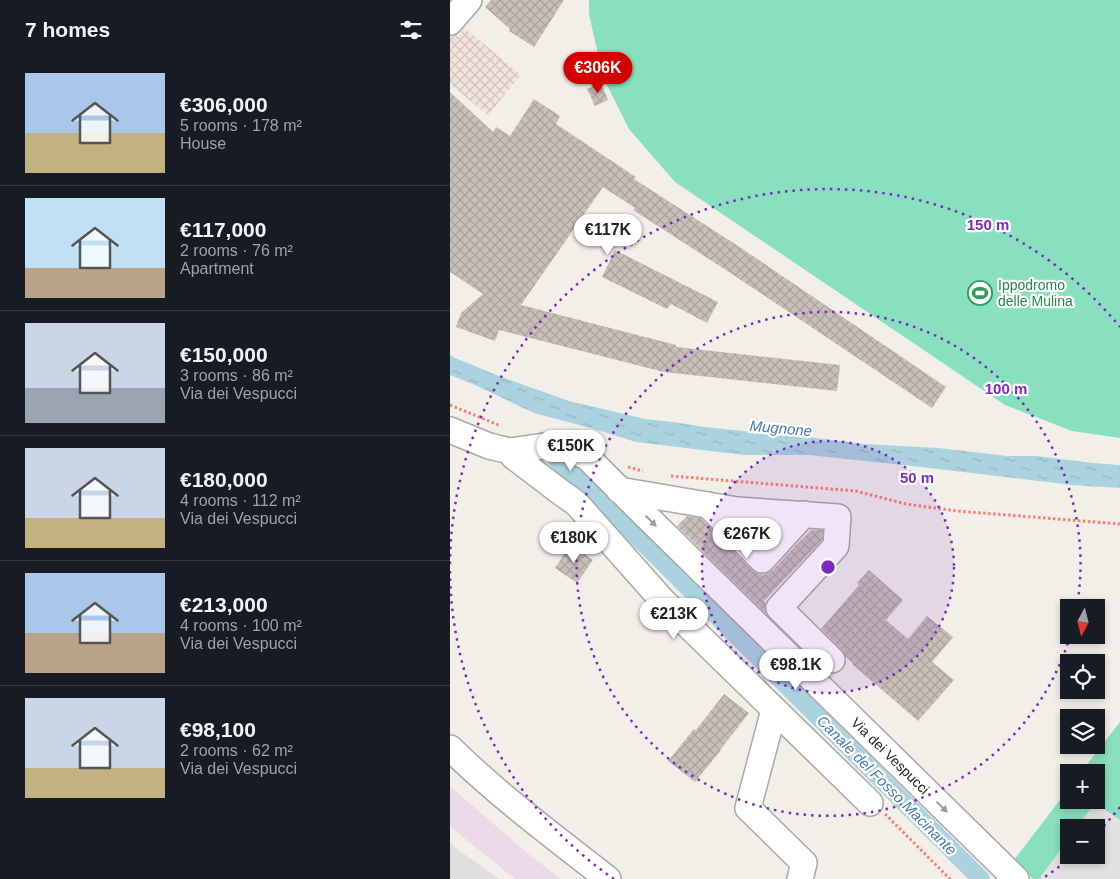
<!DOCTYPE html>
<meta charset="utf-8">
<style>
:root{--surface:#171b24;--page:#242831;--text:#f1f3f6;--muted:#9ea1a6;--line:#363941;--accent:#d40000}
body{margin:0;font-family:Arial,sans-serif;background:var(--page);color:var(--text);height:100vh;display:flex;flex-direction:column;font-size:19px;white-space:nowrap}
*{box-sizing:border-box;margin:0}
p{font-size:16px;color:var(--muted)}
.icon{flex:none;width:28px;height:28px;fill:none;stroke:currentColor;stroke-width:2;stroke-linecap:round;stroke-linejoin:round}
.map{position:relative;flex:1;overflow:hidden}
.drawer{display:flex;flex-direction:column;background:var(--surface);width:450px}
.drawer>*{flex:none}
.needle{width:32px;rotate:187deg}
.buttons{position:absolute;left:610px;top:599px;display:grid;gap:10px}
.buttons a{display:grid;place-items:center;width:45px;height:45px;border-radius:0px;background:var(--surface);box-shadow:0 2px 8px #0003;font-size:25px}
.price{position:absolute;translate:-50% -42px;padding:0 11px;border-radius:18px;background:#fff;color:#222;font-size:16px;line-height:32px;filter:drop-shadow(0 1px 2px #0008)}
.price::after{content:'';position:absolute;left:50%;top:30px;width:15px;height:11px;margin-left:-8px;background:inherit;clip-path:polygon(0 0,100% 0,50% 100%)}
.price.active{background:var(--accent);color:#fff}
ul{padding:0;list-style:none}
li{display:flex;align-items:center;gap:15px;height:125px;padding:0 25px}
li+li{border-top:1px solid var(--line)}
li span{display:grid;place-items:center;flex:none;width:140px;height:100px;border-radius:0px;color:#555}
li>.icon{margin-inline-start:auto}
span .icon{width:60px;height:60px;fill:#fffc;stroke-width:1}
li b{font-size:21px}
h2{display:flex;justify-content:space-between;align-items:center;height:60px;padding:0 25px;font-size:21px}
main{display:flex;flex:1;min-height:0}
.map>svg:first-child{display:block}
</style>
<main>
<section class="drawer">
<h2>7 homes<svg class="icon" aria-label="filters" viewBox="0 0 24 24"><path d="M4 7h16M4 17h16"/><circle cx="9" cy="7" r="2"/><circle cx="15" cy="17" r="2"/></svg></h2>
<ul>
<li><span style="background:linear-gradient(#a9c7e8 60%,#c2b280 0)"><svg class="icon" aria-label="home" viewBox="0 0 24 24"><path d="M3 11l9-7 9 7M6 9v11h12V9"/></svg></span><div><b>€306,000</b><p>5 rooms · 178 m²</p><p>House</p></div></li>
<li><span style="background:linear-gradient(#bfe0f5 70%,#b9a48a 0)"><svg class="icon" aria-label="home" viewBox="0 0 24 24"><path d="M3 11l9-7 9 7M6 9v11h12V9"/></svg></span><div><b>€117,000</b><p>2 rooms · 76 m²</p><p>Apartment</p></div></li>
<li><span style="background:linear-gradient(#c9d6e8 65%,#9aa5b1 0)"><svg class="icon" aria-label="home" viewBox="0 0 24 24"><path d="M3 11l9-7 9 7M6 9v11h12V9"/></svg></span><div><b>€150,000</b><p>3 rooms · 86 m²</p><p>Via dei Vespucci</p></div></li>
<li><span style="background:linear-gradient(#c9d6e8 70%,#c2b280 0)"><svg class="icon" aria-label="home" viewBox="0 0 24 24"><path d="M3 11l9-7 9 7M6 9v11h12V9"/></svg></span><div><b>€180,000</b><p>4 rooms · 112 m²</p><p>Via dei Vespucci</p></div></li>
<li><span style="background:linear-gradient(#a9c7e8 60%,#b9a48a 0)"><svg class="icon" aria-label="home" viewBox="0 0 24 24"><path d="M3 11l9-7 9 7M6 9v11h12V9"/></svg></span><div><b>€213,000</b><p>4 rooms · 100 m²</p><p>Via dei Vespucci</p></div></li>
<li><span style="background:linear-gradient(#c9d6e8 70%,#c2b280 0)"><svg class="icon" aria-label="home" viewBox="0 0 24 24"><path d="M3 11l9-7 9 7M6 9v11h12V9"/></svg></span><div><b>€98,100</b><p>2 rooms · 62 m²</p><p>Via dei Vespucci</p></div></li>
</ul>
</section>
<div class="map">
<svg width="670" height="879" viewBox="0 0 670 879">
<defs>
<pattern id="military-cross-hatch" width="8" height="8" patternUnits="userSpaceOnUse" patternTransform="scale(1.25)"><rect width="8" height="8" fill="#f3e3dd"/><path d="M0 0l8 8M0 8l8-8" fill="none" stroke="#d0c2bd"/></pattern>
<pattern id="water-ripples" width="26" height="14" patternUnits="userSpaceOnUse" patternTransform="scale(1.25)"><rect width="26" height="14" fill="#aad3df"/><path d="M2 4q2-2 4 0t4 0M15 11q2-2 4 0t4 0" fill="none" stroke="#92b5bf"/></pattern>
<pattern id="building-cross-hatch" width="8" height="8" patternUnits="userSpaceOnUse" patternTransform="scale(1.25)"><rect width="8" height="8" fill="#c7bfb8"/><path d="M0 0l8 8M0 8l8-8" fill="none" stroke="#aba49e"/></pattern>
</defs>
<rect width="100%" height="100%" fill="#f2efe9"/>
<path fill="#e0dfdf" d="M0,842l7,7 42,30h-49z"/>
<path fill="#ebdbe8" d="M0,786l77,67 34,26h-46l-57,-46 -8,-7z"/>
<path fill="url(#military-cross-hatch)" d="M11,25l60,50 -33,40 -38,-31v-46z"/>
<path fill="#88e0be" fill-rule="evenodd" d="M139,0h531v438l-48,-7 -67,-26 -330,-223 -46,-53 -26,-52 -14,-63z
M670,722v157h-87l-19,-19 55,-72v12h27v-28h-15zM619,828h27v27h-27z"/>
<path fill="#e2e2e2" d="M645,803l25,17v59h-81l30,-41v17h27v-27l-19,-1z"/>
<path fill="url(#water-ripples)" d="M0,355l5,3 44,18 70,25 76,18 28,3 32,5 75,8 28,2 56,7 75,4 68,8h30l56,7 27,2v23l-48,-3 -142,-17 -121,-13h-65l-108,-13 -42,-13 -60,-16 -59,-28 -25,-10z"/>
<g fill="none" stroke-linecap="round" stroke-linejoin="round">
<path stroke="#aad3df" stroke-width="18" d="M107,460l29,26 395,393"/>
</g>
<path fill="url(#building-cross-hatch)" d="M41,0h73l-30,47 -25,-16 1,-2 -25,-22z
M151,83l7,17 -13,6 -8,-17z
M0,92l43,40 3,-5 14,9 24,-37 26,17 -4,8 80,53 -2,2 104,67 208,141 -14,21 -203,-136 -96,-62 2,-2 -32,-21 -82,118 155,40v2l164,18 -3,26 -173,-19 -165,-42 -4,11 -39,-14 5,-14 22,-19 -33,-22z
M165,250l103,52 -11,21 -36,-19 -4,5 -65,-32z
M237,516l14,2 51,52 7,4 5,1 9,-5 23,-25 15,-15h12l-1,10 -58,61 2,2 -1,2 1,9 -89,-88z
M121,544l22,16 -16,23 -22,-15z
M419,570l34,30 -17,20 22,19 19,-23 26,21 -21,25 22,18 -36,41 -66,-57 1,-1 -7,-6 -4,-7 -21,-21 38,-44 -2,-2z
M274,694l25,19 -29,37h1l-26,32 -27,-21 26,-32 2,1z"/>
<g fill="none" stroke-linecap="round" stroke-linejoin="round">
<defs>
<g id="minor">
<path d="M0,22l19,-22"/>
<path id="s1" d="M0,430l39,16 21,5 41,-6 16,4 20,8 59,59 370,363"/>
<path d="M60,451l3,5 46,35 18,13 85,96 208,203"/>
<path d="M169,490l118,20 101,7 -2,29 -57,62 53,52"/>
<path d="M258,505l54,55 42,-46"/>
<path d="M324,710l-26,98 56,55 -4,16"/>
<path d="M0,748c49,48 104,89 158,131"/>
</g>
</defs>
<use href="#minor" stroke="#a9a9a9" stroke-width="28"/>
<path stroke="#fa8072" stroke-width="3" stroke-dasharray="2.5 2.5" stroke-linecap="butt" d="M0,405l51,21
M178,467l15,4
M221,476l185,15 50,13 51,7 163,13
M435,814l65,65"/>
<use href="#minor" stroke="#fff" stroke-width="25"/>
</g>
<defs><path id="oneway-solid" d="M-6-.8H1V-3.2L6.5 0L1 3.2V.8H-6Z" transform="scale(1.25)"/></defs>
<g fill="#9c9c9c">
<use href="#oneway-solid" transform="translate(201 521) rotate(44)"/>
<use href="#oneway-solid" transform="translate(492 807) rotate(44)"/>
</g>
<circle cx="378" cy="567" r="126" fill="#7b2cbf" fill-opacity=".12"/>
<g fill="none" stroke="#7b2cbf" stroke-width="2.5" stroke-dasharray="2.5 5">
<circle cx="378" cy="567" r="126"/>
<path d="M620 636A252 252 0 1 1 627 606"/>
<path d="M670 807A378 378 0 0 1 648 832M621 857A378 378 0 0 1 592 879M164 879A378 378 0 0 1 0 570M0 564A378 378 0 0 1 670 327"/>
</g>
<defs>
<symbol id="stadium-ring" viewBox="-11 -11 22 22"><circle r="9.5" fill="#fff" stroke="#2e9e5b" stroke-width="1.5"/><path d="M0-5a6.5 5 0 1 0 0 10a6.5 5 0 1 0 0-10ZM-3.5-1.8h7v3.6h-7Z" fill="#2e9e5b"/></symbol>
</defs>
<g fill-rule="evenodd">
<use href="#stadium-ring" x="516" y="279" width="28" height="28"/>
</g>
<g text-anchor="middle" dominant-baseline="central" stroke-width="4.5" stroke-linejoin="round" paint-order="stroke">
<g font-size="14" fill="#27864d" stroke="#fff" text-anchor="start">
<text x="548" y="285">Ippodromo<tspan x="548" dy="16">delle Mulina</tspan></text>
</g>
<g font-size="14" fill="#222" stroke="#fff">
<text stroke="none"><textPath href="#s1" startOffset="569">Via dei Vespucci</textPath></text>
</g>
<g font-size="15" font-style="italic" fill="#4a7aab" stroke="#fff">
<text transform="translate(331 428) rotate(5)">Mugnone</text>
<text transform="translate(437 785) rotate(45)">Canale del Fosso Macinante</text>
</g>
</g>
<circle cx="378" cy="567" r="8" fill="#7b2cbf" stroke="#fff" stroke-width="2.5"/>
<g font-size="15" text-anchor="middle" font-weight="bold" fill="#7b2cbf" stroke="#fff" stroke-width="4.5" stroke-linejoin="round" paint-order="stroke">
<text x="538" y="230">150 m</text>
<text x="556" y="394">100 m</text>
<text x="467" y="483">50 m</text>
</g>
</svg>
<div class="buttons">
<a><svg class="needle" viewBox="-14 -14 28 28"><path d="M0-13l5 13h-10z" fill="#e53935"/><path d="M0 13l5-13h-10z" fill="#9ea1a6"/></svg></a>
<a><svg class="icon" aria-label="locate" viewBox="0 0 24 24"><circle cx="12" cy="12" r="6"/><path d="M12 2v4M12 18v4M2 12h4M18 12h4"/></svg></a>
<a><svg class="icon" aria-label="layers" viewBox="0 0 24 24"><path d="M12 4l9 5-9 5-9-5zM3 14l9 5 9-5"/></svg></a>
<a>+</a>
<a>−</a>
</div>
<b class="price active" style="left:148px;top:94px">€306K</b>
<b class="price" style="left:158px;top:256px">€117K</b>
<b class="price" style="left:121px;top:472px">€150K</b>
<b class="price" style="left:297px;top:560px">€267K</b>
<b class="price" style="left:124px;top:564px">€180K</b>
<b class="price" style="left:224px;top:640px">€213K</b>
<b class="price" style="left:346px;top:691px">€98.1K</b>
</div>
</main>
